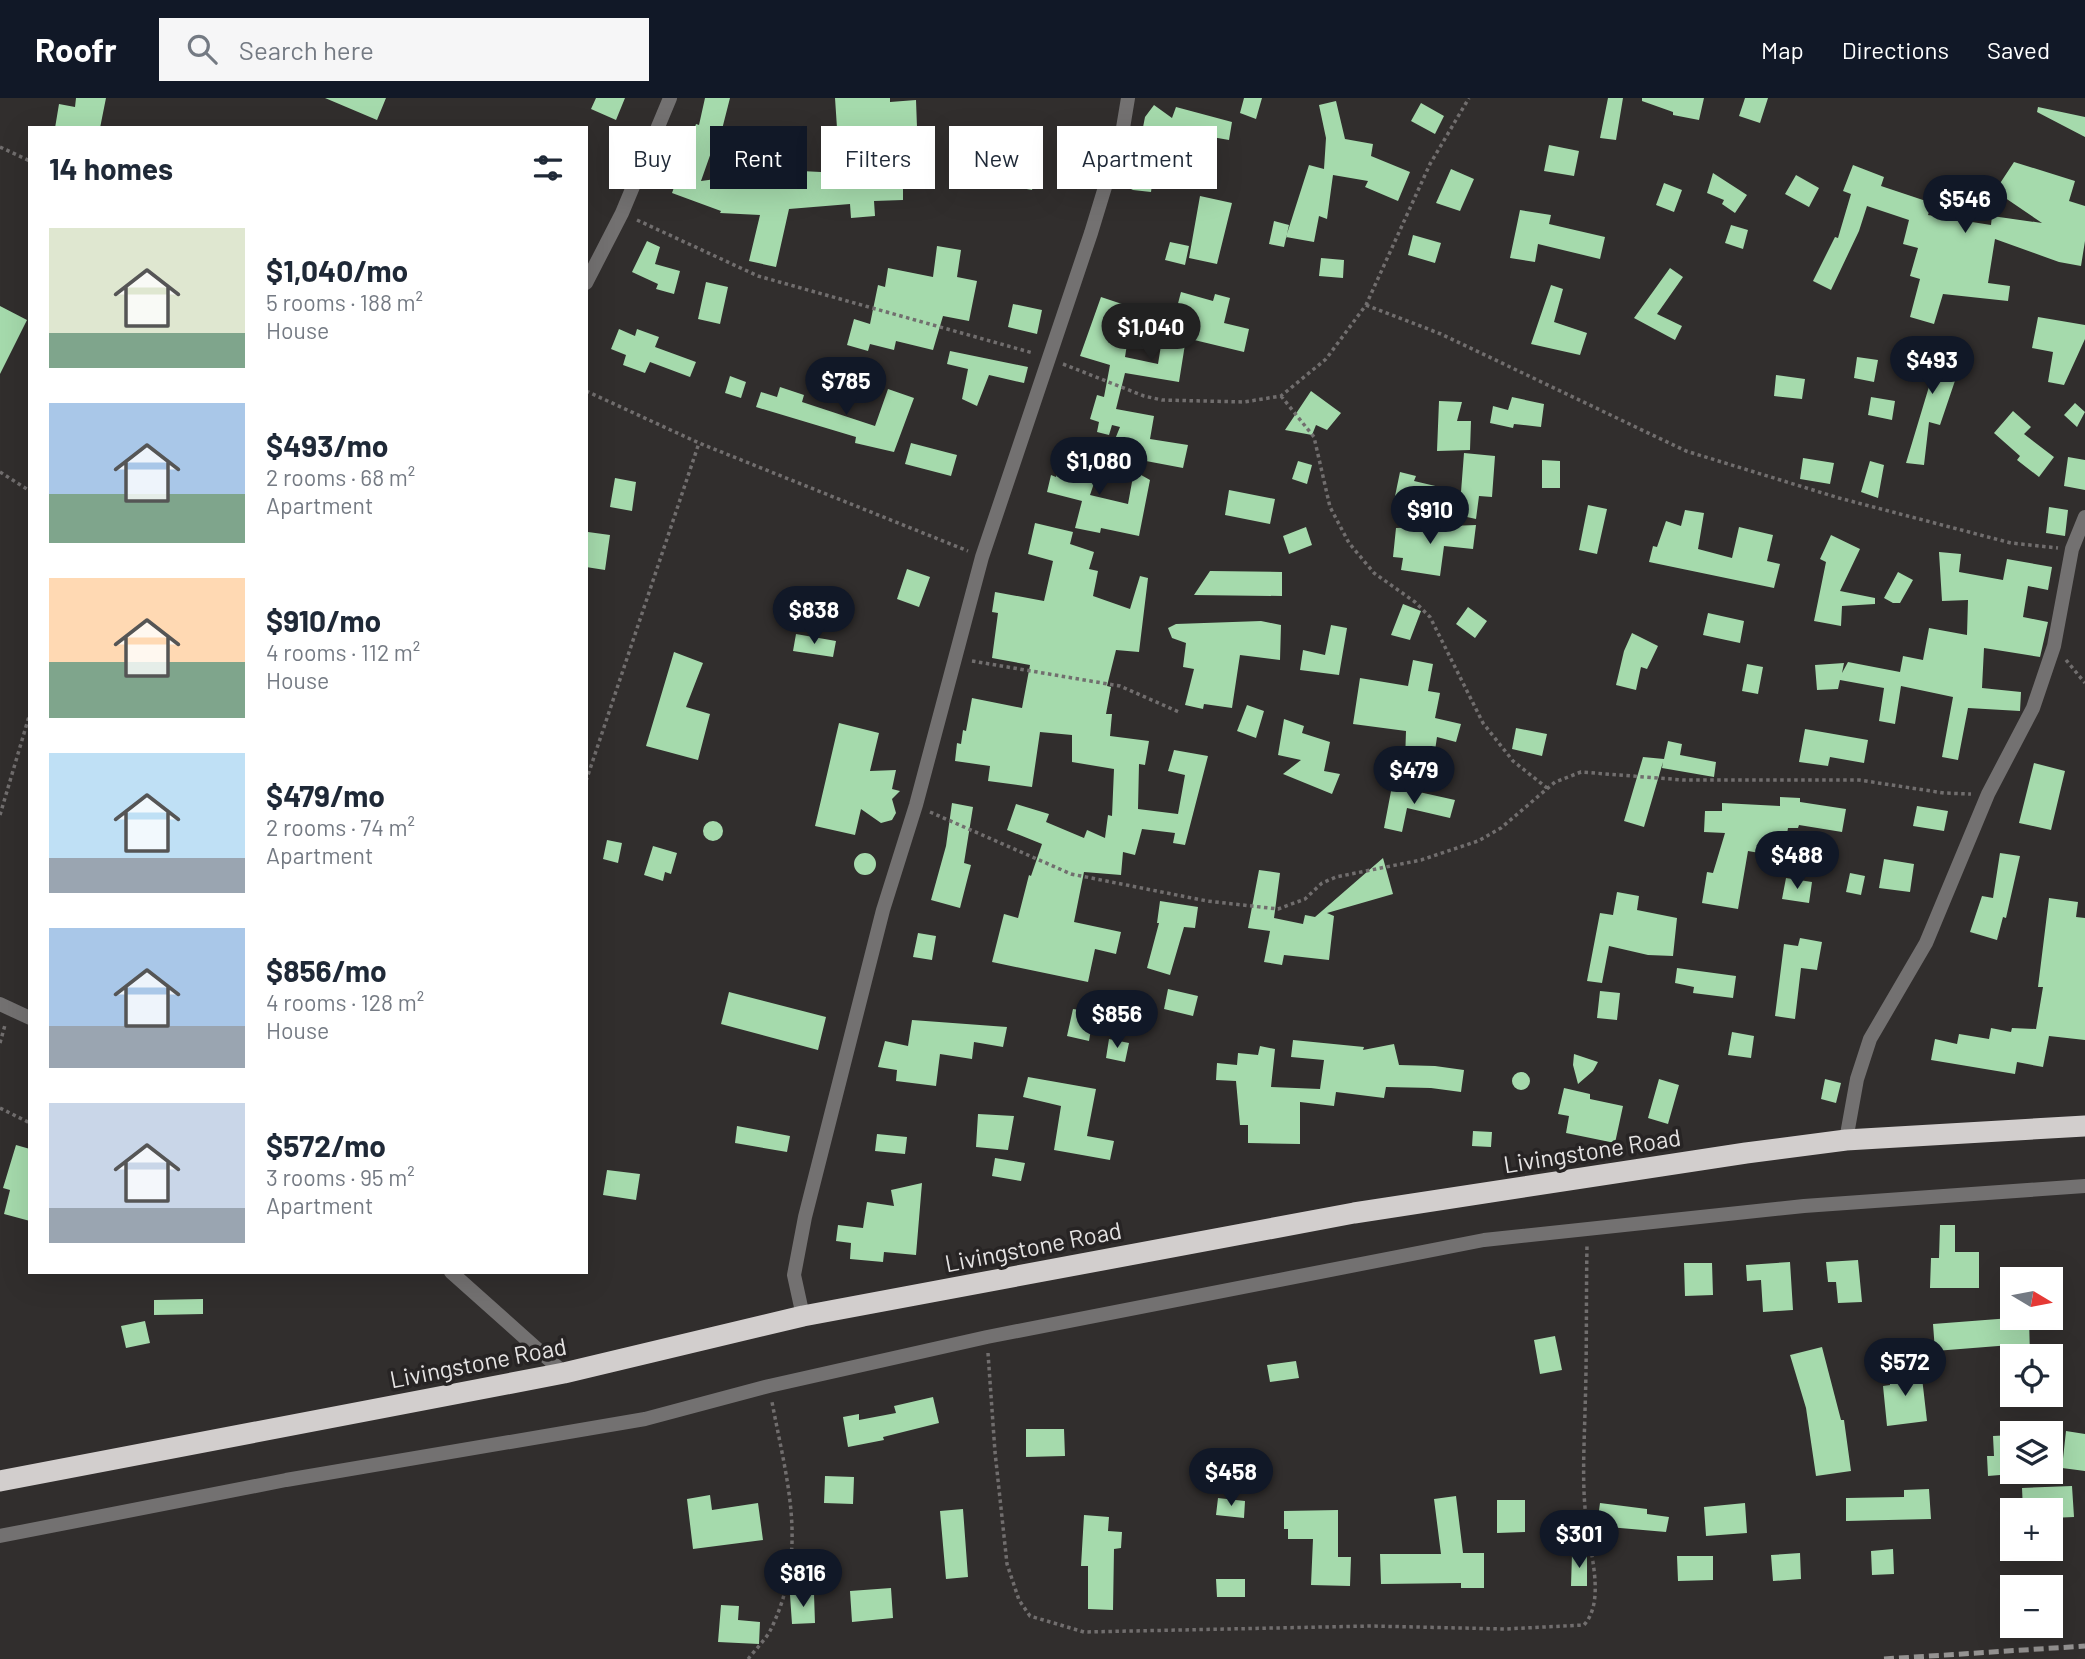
<!DOCTYPE html>
<meta charset="utf-8">
<style>
:root{--surface:#fff;--page:#f6f6f7;--text:#1f2937;--muted:#747a83;--accent:#111827}
body{margin:0;font-family:Barlow,sans-serif;background:var(--page);color:var(--text);height:100vh;display:flex;flex-direction:column;font-size:26px;white-space:nowrap}
*{box-sizing:border-box;margin:0}
p{font-size:23px;color:var(--muted)}
.icon{flex:none;width:38px;height:38px;fill:none;stroke:currentColor;stroke-width:2;stroke-linecap:round;stroke-linejoin:round}
.map{position:relative;flex:1;overflow:hidden}
.panel{position:absolute;left:28px;top:28px;width:560px;height:1148px;display:flex;flex-direction:column;background:var(--surface);border-radius:0px;box-shadow:0 7px 28px #0002}
.panel>*{flex:none}
.hud{position:absolute;left:609px;top:28px;width:665px;height:63px;display:flex;gap:14px}
.needle{width:46px;rotate:100deg}
.fabs{position:absolute;left:2000px;top:1169px;display:grid;gap:14px}
.fabs a{display:grid;place-items:center;width:63px;height:63px;border-radius:0px;background:var(--surface);box-shadow:0 7px 28px #0002;font-size:35px}
.price{position:absolute;translate:-50% -60px;padding:0 16px;border-radius:24px;background:var(--accent);color:#fff;font-size:23px;line-height:46px;filter:drop-shadow(0 2px 4px #0008)}
.price::after{content:'';position:absolute;left:50%;top:42px;width:21px;height:16px;margin-left:-10px;background:inherit;clip-path:polygon(0 0,100% 0,50% 100%)}
.price.selected{background:#222;color:#fff}
ul{padding:0;list-style:none}
li{display:flex;align-items:center;gap:21px;height:175px;padding:0 21px}
li span{display:grid;place-items:center;flex:none;width:196px;height:140px;border-radius:0px;color:#555}
li>.icon{margin-inline-start:auto}
span .icon{width:84px;height:84px;fill:#fffc;stroke-width:1}
li b{font-size:30px}
h2{display:flex;justify-content:space-between;align-items:center;height:84px;padding:0 21px;font-size:30px}
.pill{padding:0 24px;border-radius:0px;background:var(--surface);box-shadow:0 7px 28px #0002;font-size:24px;line-height:63px}
.pill.selected{background:var(--accent);color:#fff}
header{display:flex;align-items:center;gap:42px;box-sizing:border-box;height:98px;padding:0 35px;background:var(--accent);color:#fff}
header strong{font-size:33px}
nav{display:flex;gap:38px;margin-inline-start:auto;font-size:24px}
.search{width:490px;height:63px;background:var(--page);display:flex;align-items:center;gap:18px;box-sizing:border-box;padding:0 24px;border-radius:0px;color:var(--muted);font-size:26px}
.map>svg:first-child{display:block}
</style>
<header>
<strong>Roofr</strong>
<div class="search"><svg class="icon" aria-label="search" viewBox="0 0 24 24"><circle cx="10" cy="10" r="6"/><path d="M15 15l6 6"/></svg>Search here</div>
<nav><a>Map</a><a>Directions</a><a>Saved</a></nav>
</header>
<div class="map">
<svg width="2085" height="1561" viewBox="0 0 2085 1561">
<rect width="100%" height="100%" fill="#312e2d"/>
<path fill="#a5daac" fill-rule="evenodd" d="M76,0h30l-6,30h-45l4,-24 16,3z
M325,0h61l-9,22z
M596,0h29l-9,22 -25,-11z
M705,0h25l-12,47 -4,-1 -13,37 81,-11 58,3 -5,-75h55v4l26,-2 3,82 -16,1v17l-29,1 1,15 -24,2 -1,-14 -61,5 -13,58 -27,-6 11,-46 -40,-2 1,-2 -49,-18 24,-69 3,1z
M1244,0h18l-6,21 -16,-6z
M1608,0h15l-7,42 -16,-2z
M1642,0h62l-5,22 -26,-5v-3l-31,-11z
M1745,0h23l-8,25 -21,-7z
M1336,3l9,38 28,5 -2,12 39,16 -12,29 -33,-14 3,-6 -35,-6 -6,44 -8,-3 -5,26 -28,-5 23,-72 15,4 2,-31 -7,-33z
M1421,5l23,13 -9,18 -24,-13z
M1154,7l18,13 4,-11 56,15 -3,18 -17,-3 -7,15 -33,-17 -23,33 5,1 -3,23 -18,-2 -2,-1 14,-72z
M2038,9l47,10v20l-48,-25z
M1549,47l30,6 -5,25 -30,-5z
M983,62l53,9 -4,21 -54,-10z
M2014,64l61,19 -6,20 16,5v35l-4,25 -22,-4 -64,-23 -7,44 22,3 -2,15 -65,-7 -9,30 -24,-7 10,-38 -10,-3 8,-28 -15,-4 6,-24 -42,-14 -8,25 -28,59 -18,-9 22,-44 3,1 13,-44 -8,-3 10,-26 31,12 -3,9 51,17 -4,12 63,10 1,-9 50,7 -47,-32z
M1451,71l23,10 -14,32 -24,-8z
M1713,75l34,22 -12,18 -13,-9 2,-4 -17,-7z
M1796,77l23,13 -10,19 -24,-13z
M1664,85l18,7 -8,22 -18,-7z
M1200,98l32,7 -15,61 -28,-6z
M1520,112l31,5 -2,9 56,13 -5,22 -62,-15 -3,18 -25,-4z
M1274,123l15,4 -5,22 -15,-3z
M1731,127l17,5 -5,19 -18,-6z
M1413,137l28,8 -6,20 -27,-8z
M647,143l13,6 -5,17 25,7 -6,23 -18,-5 2,-5 -26,-12z
M1170,144l19,4 -4,19 -20,-5z
M937,148l24,4 -4,27 20,4 -8,40 -26,-5 -10,34 -37,-9 -2,9 -24,-6 -2,7 -21,-6 7,-26 16,5 8,-39 7,2 3,-19 45,9z
M1321,160l23,2 -1,18 -24,-2z
M1670,170l13,9 -26,37 25,12 -7,14 -41,-22z
M706,184l22,5 -8,37 -22,-5z
M1551,187l12,4 -9,33 33,11 -7,22 -49,-11z
M1181,194l32,9 2,-7 15,4 -6,25 25,6 -5,23 -58,-14 -7,44 -54,-9 -9,36 38,7 -4,23 38,6 -5,23 -74,-14 11,-27 -8,-2 -3,10 -12,-3 2,-10 -9,-3 7,-24 7,2 6,-32 -30,-9 21,-59 51,17 2,-8 22,5zM1130,227l33,8 -5,31 -33,-7z
M1013,206l29,6 -5,24 -29,-7z
M0,208l27,14 -27,54z
M2038,219l47,8v14l-21,46 -16,-3 5,-30 -21,-4z
M619,231l16,7 2,-7 22,8 -4,10 41,15 -6,15 -40,-15 -5,11 -22,-8 3,-10 -15,-6z
M1930,239l14,7 -8,16 24,6 -20,59 -11,-3 -5,43 -18,-2 25,-83 -18,-10z
M950,253l78,16 -4,16 -35,-8 -12,31 -15,-7 6,-30 -21,-5z
M1857,259l21,3 -4,22 -20,-4z
M1776,277l29,4 -3,20 -28,-3z
M730,278l16,6 -5,16 -16,-5z
M780,289l24,8 -2,7 73,24 13,-37 26,9 -20,54 -39,-9 1,-6 -100,-30 5,-15 16,5z
M1311,293l30,22 -14,17 -11,-5 -4,10 -27,-5z
M1512,299l32,7 -3,23 -27,-3 -1,4 -23,-5 3,-17 15,4z
M1871,299l24,4 -3,19 -24,-5z
M1439,303l23,1 -5,19h14l-1,29 -33,1z
M2075,305l10,9 -8,15 -13,-12z
M2013,313l18,16 -7,7 30,23 -15,20 -22,-17 3,-4 -26,-23z
M911,345l46,12 -6,21 -46,-12z
M1075,353l27,9 -12,35 38,9 6,-33 16,9 -11,56 -38,-8 -1,5 -25,-5 7,-27 -35,-9 4,-17 5,2 7,-23 10,3z
M1464,355l31,3 -3,41 -13,-1 -3,23 -82,-18 6,-29 16,4 -2,5 47,11z
M2068,359l17,3v30l-21,-4z
M1803,360l31,5 -4,21 -30,-5z
M1542,362l18,1v27h-18z
M1298,363l14,4 -5,19 -15,-5z
M1870,363l14,4 -6,33 -17,-6z
M615,380l21,4 -4,29 -22,-4z
M1229,392l46,9 -5,25 -45,-9z
M1588,407l19,4 -10,45 -18,-4z
M2049,409l19,3 -3,26 -19,-3z
M1685,412l19,3 -6,36 34,9 7,-31 34,8 -6,26 13,3 -6,24 -125,-26 4,-16 4,1 9,-26 15,5z
M1035,425l38,9 -3,12 24,8 -5,17 9,2 -5,25 37,13 10,-33 8,2 -9,74 -23,-2 -9,36 4,1 -5,27h6l-2,22 39,5 -4,24 -6,-1 -1,45 40,5 7,-39 -17,-4 6,-21 34,6 -23,89 -12,-2 2,-10 -33,-4 -7,26 -12,-3 -2,23 -37,-3 -10,50 47,10 -5,22 -21,-5 -7,33 -96,-20 12,-48 14,4 11,-43 2,1 11,-32 -35,-14 9,-26 33,10 -3,8 38,16 3,-8 18,8 3,-23 4,1 2,-47 -42,-7v-27l-32,-3 -8,55 -44,-6 2,-15 -35,-5 2,-18 4,1 2,-14 3,1 6,-33 50,10 8,-43 -38,-7 6,-45 -6,-1 3,-20 49,9 9,-40 -25,-7z
M1476,427l-3,24 -29,-3 -4,30 -39,-6 2,-12 -10,-1 3,-29z
M1306,429l6,18 -23,9 -6,-18z
M588,434l22,3 -5,35 -19,-3z
M1831,437l29,14 -20,42 35,7v6l-33,2 -1,20 -27,-5 12,-59 -6,-3z
M1939,454l22,2 -2,18 44,8 4,-21 45,8 -4,23 -20,-4 -5,31 25,5 -8,35 -56,-9 -2,40 39,4 -1,19 -52,-3 -10,52 -16,-3 11,-60 -52,-11 -6,38 -16,-3 5,-33 -44,-8 -2,9 -21,1 -2,-25 29,-2 -2,10 6,-11 52,10 3,-16 20,4 6,-32 38,7 1,-35 -26,1z
M907,471l23,8 -11,30 -22,-8z
M1210,473l72,1v24l-88,-1z
M1898,474l15,8 -13,23h-7l-9,-5z
M1403,506l18,7 -11,29 -19,-5z
M1468,509l19,14 -12,17 -19,-14z
M1708,515l36,8 -4,22 -37,-8z
M1261,523l20,4 -1,35 -40,-5 -8,53 -28,-4 -1,5 -18,-4 9,-36 -11,-2 3,-24 -14,-5 -4,-10 8,-4z
M1331,527l16,3 -8,47 -39,-5 3,-20 22,5z
M1632,535l26,13 -11,23 -6,-2 -5,23 -20,-5 8,-34z
M796,536l40,7 -3,16 -40,-6z
M674,554l29,11 -17,44 24,7 -12,46 -52,-14z
M1413,562l20,4 -5,27 12,2 -5,25 26,6 -5,18 -19,-5 -4,27 -28,-3 1,-30 -53,-7 7,-46 48,8z
M1747,566l16,3 -5,27 -16,-3z
M1247,607l17,6 -8,27 -19,-7z
M1284,621l20,7 -2,7 28,9 -6,29 16,3 -8,20 -49,-20 18,-14 -23,-5z
M839,625l40,10 -9,38 26,-1 -4,19 8,2 -8,8 4,14 -4,7 -11,3 -20,-14 -6,26 -40,-9z
M1516,630l31,6 -5,22 -30,-7z
M1805,631l63,11 -4,23 -34,-6 -2,9 -29,-4z
M1668,643l14,3 -2,11 36,7 -2,15 -52,-9 1,-6 -19,65 -20,-6 19,-64 21,2z
M2034,665l31,8 -14,59 -32,-7z
M1392,688l63,14 -5,18 -43,-10 -5,24 -18,-4z
M1780,699l20,1v4l46,7 -4,23 -43,-7 -1,3h-10l-5,29 -35,-6 -10,58 -36,-6 5,-31 6,1 12,-40 -21,-1 1,-21h17v-8l58,3z
M952,705l21,4 -9,56 7,2 -11,43 -29,-8 15,-54z
M1917,708l31,5 -4,20 -31,-5z
M703 733a10 10 0 1 1 20 0a10 10 0 1 1-20 0Z
M607,742l15,3 -4,20 -15,-4z
M653,748l24,7 -6,21 -6,-2 -2,9 -19,-6z
M2000,755l20,3 -14,62 -3,-1 -6,23 -27,-8 12,-36 11,2z
M854 766a11 11 0 1 1 22 0a11 11 0 1 1-22 0Z
M1383,760l10,36 -66,19 7,3 -5,44 -45,-5 -2,10 -18,-3 6,-31 -22,-3 11,-58 21,3 -6,45 29,6 2,-9 10,2z
M1884,761l30,5 -4,28 -31,-4z
M1850,775l15,3 -4,19 -15,-3z
M1786,780l26,4 -3,21 -27,-4z
M1617,794l22,4 -2,14 40,8 -4,38 -25,-1 -39,-9 -7,37 -15,-2 13,-68 13,2z
M2049,800l29,4 -2,15 9,1v122l-36,-4 -6,31 -26,-5 -2,12 -84,-14 4,-21 22,5 2,-10 30,5 2,-11 20,4 1,-4 24,1 7,-42h-5z
M1160,803l38,6 -3,21 -11,-1 -14,48 -23,-7 12,-45h-2z
M918,835l18,3 -4,24 -19,-3z
M1800,840l22,4 -5,28 -16,-2 -6,51 -20,-3 9,-72 14,2z
M1677,870l59,8 -3,22 -40,-5 1,-6 -19,-4z
M1168,891l30,7 -5,20 -29,-7z
M1600,893l20,2 -3,27 -20,-2z
M729,894l97,25 -8,33 -97,-26z
M1073,911l21,3 -5,29 -22,-5z
M912,922l95,7 -4,20 -29,-5 -2,17 -32,-5 -4,32 -40,-5 1,-11 -19,-3 7,-26 23,5z
M1732,934l22,4 -3,22 -23,-3z
M1109,941l20,4 -4,19 -19,-4z
M1293,942l71,7 -1,3 31,-6 5,21 36,1 29,4 -3,22 -30,-4 -45,-1 -2,11 -48,-6 -2,14 -34,-4v42l-52,-1v-18h-8l-4,-44 -20,-1 1,-17 20,2 1,-12 20,2 2,-9 15,3 -4,38 49,2 4,-29 -33,-3z
M1574,956l24,8 -5,9 -15,13 -5,-19z
M1512 983a9 9 0 1 1 18 0a9 9 0 1 1-18 0Z
M1028,979l68,12 -9,47 27,5 -4,19 -56,-10 7,-44 -38,-9z
M1659,981l20,6 -11,39 -20,-6z
M1825,981l16,4 -5,20 -15,-4z
M1564,990l26,6v5l33,7 -8,37 -49,-10 3,-17 -11,-2z
M978,1016l36,2 -6,34 -32,-3z
M737,1028l53,10 -3,16 -52,-9z
M1473,1033l19,1 -1,15 -19,-1z
M877,1036l30,3 -2,17 -30,-3z
M16,1047l14,4v72l-26,-7 6,-24 -7,-2z
M995,1060l30,5 -4,18 -29,-5z
M607,1072l33,4 -4,26 -33,-5z
M922,1085l-6,72 -32,-3 -1,10 -33,-3 1,-16 -15,-2 2,-16 25,3 4,-26 27,4 -3,-16z
M1940,1127h15v27h24v36h-49l1,-30h8z
M1858,1162l4,42 -24,1 -2,-21h-8l-2,-20z
M1790,1164l3,48 -30,2 -2,-32 -14,1 -1,-16z
M1684,1165h28l1,32 -28,1z
M203,1201v15l-49,1v-15z
M2011,1220h18l1,38h-19v-11l-76,6 -2,-27z
M145,1223l5,22 -24,5 -5,-22z
M1555,1238l7,34 -22,4 -6,-34z
M1822,1249l19,73h3l7,51 -35,5 -10,-68 -16,-53z
M1296,1263l3,17 -29,4 -3,-17z
M1921,1271l6,52 -40,5 -4,-40 7,-1 -1,-13z
M933,1299l6,26 -56,14 1,3 -36,7 -5,-30 16,-3v6l37,-7 -2,-7z
M1026,1331h38l1,27 -39,1z
M2066,1333l19,3v37l-23,-3z
M2012,1337v39l-24,2 -1,-20h7l-1,-20z
M825,1378l29,1 -1,27 -29,-1z
M2072,1388l2,31 -23,1v-8h-28l-1,-22z
M1929,1391l2,30 -85,2v-23l58,-1v-7z
M710,1397l2,15 46,-7 5,37 -70,9 -6,-50z
M1456,1398l7,57h21v35h-23v-5l-80,1 -1,-30h61l-7,-55z
M1218,1400l27,3 -1,17 -28,-3z
M1497,1402h28v32l-28,1z
M1600,1405l47,6v5l22,3 -3,15 -69,-6z
M1745,1405l2,30 -41,3 -2,-29z
M963,1411l5,68 -22,2 -6,-68z
M1338,1412v47h13l-1,29 -39,-1 2,-46h-25v-10h-4v-18z
M1084,1417l25,2 -1,14 14,1 -1,16 -7,1 -1,61 -25,-1v-43h-7z
M1893,1451l1,25 -22,1 -1,-24z
M1800,1455l1,26 -28,2 -2,-26z
M1572,1456h15v32h-16z
M1677,1458h36v24l-35,1z
M1216,1481h29v18h-28z
M891,1490l2,30 -41,4 -2,-31z
M814,1496l1,29 -23,1 -2,-29z
M721,1507l18,1 -1,14 22,2 -1,22 -41,-2z"/>
<g fill="none" stroke-linecap="round" stroke-linejoin="round">
<path stroke="#716e6e" stroke-width="3.5" stroke-dasharray="3.5 3.5" stroke-linecap="butt" d="M0,49l30,14
M637,122l121,56 275,77
M1366,207l75,29 245,117 153,47 172,45 47,5
M1063,266l81,32 18,4 82,2 37,-6 45,-37 40,-54 64,-141 39,-66
M586,293l113,52 269,108
M1281,298l33,41 16,70 19,36 25,30 41,29 15,15 53,106 30,38 34,27
M0,374l30,19
M2066,562l19,23
M972,563l148,25 59,26
M586,683l113,-338
M930,714l141,62 136,27 71,8 27,-10 17,-16 14,-6 85,-17 57,-19 23,-13 54,-46 26,-10 102,8h176l85,13 27,1
M0,717l30,-102
M0,945l5,-18
M0,1010l30,15
M988,1255l7,99 12,112 12,36 11,16 54,16 287,-6 134,3 79,-4c19,-21 9,-61 5,-87 -8,-43 -5,-84 -4,-127 2,-56 1,-111 2,-166
M748,1561c8,-10 18,-20 23,-30 38,-79 16,-147 1,-227"/>
<path stroke="#737171" stroke-width="14" d="M586,185l36,-70 48,-115
M0,906l30,14
M1846,1042l11,-61 13,-40 56,-96 62,-149 45,-86 21,-62 18,-97 13,-32
M451,1174l113,101
M803,1218l-9,-41 11,-58 78,-307 33,-105 66,-248 109,-324 32,-105 5,-30
M0,1438l286,-56 359,-61 124,-33 218,-49 497,-97 320,-34 281,-20"/>
<path stroke="#d2cecd" stroke-width="21" d="M0,1383l564,-108 239,-57 551,-103 392,-60 100,-13 239,-14"/>
<path stroke="#959392" stroke-width="5" stroke-dasharray="10 5" stroke-linecap="butt" d="M1884,1561l201,-13"/>
</g>
<g text-anchor="middle" dominant-baseline="central" stroke-width="7" stroke-linejoin="round" paint-order="stroke">
<g font-size="24" fill="#e5e3e3" stroke="#272424">
<text transform="translate(1592 1052) rotate(-9)">Livingstone Road</text>
<text transform="translate(1033 1148) rotate(-11)">Livingstone Road</text>
<text transform="translate(478 1264) rotate(-11)">Livingstone Road</text>
</g>
</g>
</svg>
<div class="fabs">
<a><svg class="needle" viewBox="-14 -14 28 28"><path d="M0-13l5 13h-10z" fill="#e53935"/><path d="M0 13l5-13h-10z" fill="#747a83"/></svg></a>
<a><svg class="icon" aria-label="locate" viewBox="0 0 24 24"><circle cx="12" cy="12" r="6"/><path d="M12 2v4M12 18v4M2 12h4M18 12h4"/></svg></a>
<a><svg class="icon" aria-label="layers" viewBox="0 0 24 24"><path d="M12 4l9 5-9 5-9-5zM3 14l9 5 9-5"/></svg></a>
<a>+</a>
<a>−</a>
</div>
<b class="price" style="left:1965px;top:137px">$546</b>
<b class="price selected" style="left:1151px;top:265px">$1,040</b>
<b class="price" style="left:1932px;top:298px">$493</b>
<b class="price" style="left:846px;top:319px">$785</b>
<b class="price" style="left:1099px;top:399px">$1,080</b>
<b class="price" style="left:1430px;top:448px">$910</b>
<b class="price" style="left:814px;top:548px">$838</b>
<b class="price" style="left:1414px;top:708px">$479</b>
<b class="price" style="left:1797px;top:793px">$488</b>
<b class="price" style="left:1117px;top:952px">$856</b>
<b class="price" style="left:1905px;top:1300px">$572</b>
<b class="price" style="left:1231px;top:1410px">$458</b>
<b class="price" style="left:1579px;top:1472px">$301</b>
<b class="price" style="left:803px;top:1511px">$816</b>
<div class="hud">
<a class="pill">Buy</a>
<a class="pill selected">Rent</a>
<a class="pill">Filters</a>
<a class="pill">New</a>
<a class="pill">Apartment</a>
</div>
<section class="panel">
<h2>14 homes<svg class="icon" aria-label="filters" viewBox="0 0 24 24"><path d="M4 7h16M4 17h16"/><circle cx="9" cy="7" r="2"/><circle cx="15" cy="17" r="2"/></svg></h2>
<ul>
<li><span style="background:linear-gradient(#dfe7d0 75%,#7fa58c 0)"><svg class="icon" aria-label="home" viewBox="0 0 24 24"><path d="M3 11l9-7 9 7M6 9v11h12V9"/></svg></span><div><b>$1,040/mo</b><p>5 rooms · 188 m²</p><p>House</p></div></li>
<li><span style="background:linear-gradient(#a9c7e8 65%,#7fa58c 0)"><svg class="icon" aria-label="home" viewBox="0 0 24 24"><path d="M3 11l9-7 9 7M6 9v11h12V9"/></svg></span><div><b>$493/mo</b><p>2 rooms · 68 m²</p><p>Apartment</p></div></li>
<li><span style="background:linear-gradient(#ffd9b3 60%,#7fa58c 0)"><svg class="icon" aria-label="home" viewBox="0 0 24 24"><path d="M3 11l9-7 9 7M6 9v11h12V9"/></svg></span><div><b>$910/mo</b><p>4 rooms · 112 m²</p><p>House</p></div></li>
<li><span style="background:linear-gradient(#bfe0f5 75%,#9aa5b1 0)"><svg class="icon" aria-label="home" viewBox="0 0 24 24"><path d="M3 11l9-7 9 7M6 9v11h12V9"/></svg></span><div><b>$479/mo</b><p>2 rooms · 74 m²</p><p>Apartment</p></div></li>
<li><span style="background:linear-gradient(#a9c7e8 70%,#9aa5b1 0)"><svg class="icon" aria-label="home" viewBox="0 0 24 24"><path d="M3 11l9-7 9 7M6 9v11h12V9"/></svg></span><div><b>$856/mo</b><p>4 rooms · 128 m²</p><p>House</p></div></li>
<li><span style="background:linear-gradient(#c9d6e8 75%,#9aa5b1 0)"><svg class="icon" aria-label="home" viewBox="0 0 24 24"><path d="M3 11l9-7 9 7M6 9v11h12V9"/></svg></span><div><b>$572/mo</b><p>3 rooms · 95 m²</p><p>Apartment</p></div></li>
</ul>
</section>
</div>
